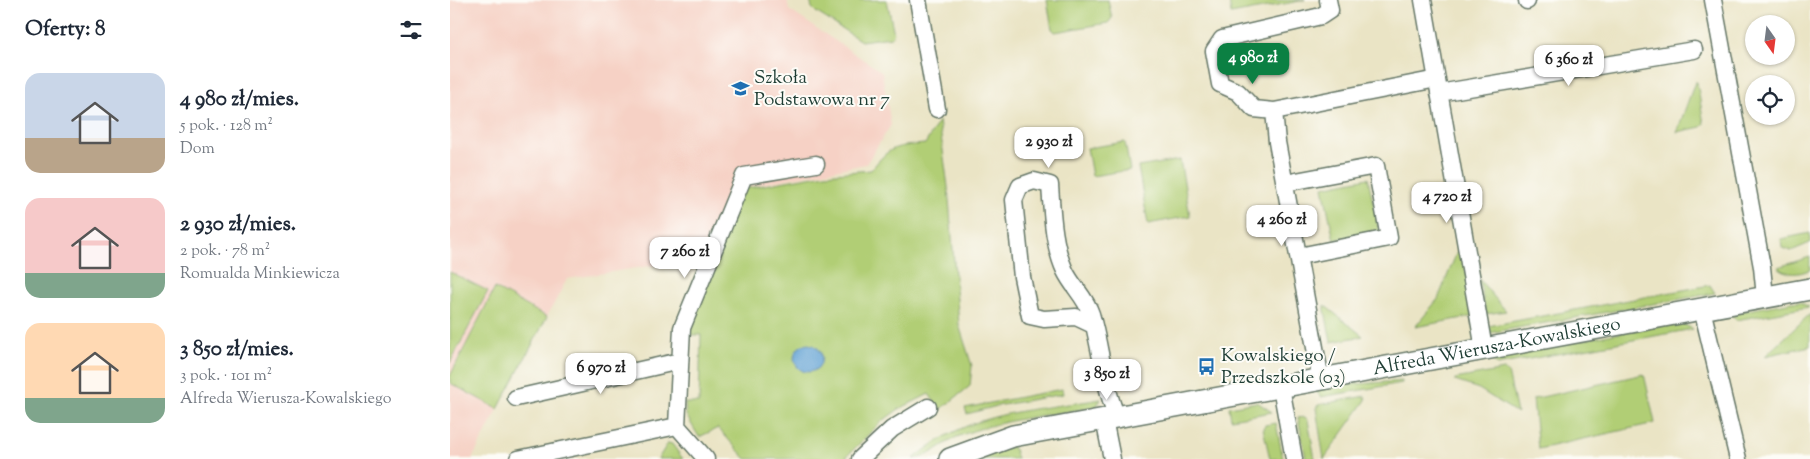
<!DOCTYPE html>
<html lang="pl">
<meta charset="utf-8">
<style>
:root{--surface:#fff;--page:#f2f2f3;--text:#1f2937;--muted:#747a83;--accent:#0b8043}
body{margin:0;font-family:"Sorts Mill Goudy",serif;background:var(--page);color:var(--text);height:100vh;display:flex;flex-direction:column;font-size:19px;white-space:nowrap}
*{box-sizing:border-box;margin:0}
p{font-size:16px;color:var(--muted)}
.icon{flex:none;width:28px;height:28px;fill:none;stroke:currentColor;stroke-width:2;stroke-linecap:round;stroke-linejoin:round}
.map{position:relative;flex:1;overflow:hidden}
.drawer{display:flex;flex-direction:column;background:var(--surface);width:450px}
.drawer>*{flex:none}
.needle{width:32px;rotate:166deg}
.fabs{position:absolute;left:1295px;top:15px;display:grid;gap:10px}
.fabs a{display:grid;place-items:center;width:50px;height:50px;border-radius:50%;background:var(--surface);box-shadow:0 1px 4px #0004;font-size:25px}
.price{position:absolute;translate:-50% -42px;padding:0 11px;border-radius:10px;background:#fff;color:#222;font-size:16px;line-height:32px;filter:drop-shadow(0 1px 2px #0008)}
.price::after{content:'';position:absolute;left:50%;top:30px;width:15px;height:11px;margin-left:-8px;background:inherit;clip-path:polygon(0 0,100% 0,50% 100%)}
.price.selected{background:var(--accent);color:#fff}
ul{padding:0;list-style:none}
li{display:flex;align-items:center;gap:15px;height:125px;padding:0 25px}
li span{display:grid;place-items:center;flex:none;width:140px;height:100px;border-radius:15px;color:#555}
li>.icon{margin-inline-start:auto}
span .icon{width:60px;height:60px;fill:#fffc;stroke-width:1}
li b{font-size:21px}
h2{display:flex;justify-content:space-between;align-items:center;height:60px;padding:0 25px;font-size:21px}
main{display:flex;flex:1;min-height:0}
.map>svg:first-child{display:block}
</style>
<main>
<section class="drawer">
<h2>Oferty: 8<svg class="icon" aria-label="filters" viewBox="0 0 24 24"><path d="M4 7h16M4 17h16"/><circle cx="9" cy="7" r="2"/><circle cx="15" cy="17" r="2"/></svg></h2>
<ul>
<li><span style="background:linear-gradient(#c9d6e8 65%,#b9a48a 0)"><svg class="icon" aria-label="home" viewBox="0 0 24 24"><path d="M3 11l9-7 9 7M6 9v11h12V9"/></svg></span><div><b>4 980 zł/mies.</b><p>5 pok. · 128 m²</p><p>Dom</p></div></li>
<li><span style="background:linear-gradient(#f6c9c9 75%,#7fa58c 0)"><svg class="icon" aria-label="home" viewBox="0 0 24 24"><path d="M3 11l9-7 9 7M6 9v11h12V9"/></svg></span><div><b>2 930 zł/mies.</b><p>2 pok. · 78 m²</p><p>Romualda Minkiewicza</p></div></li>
<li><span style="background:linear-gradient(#ffd9b3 75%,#7fa58c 0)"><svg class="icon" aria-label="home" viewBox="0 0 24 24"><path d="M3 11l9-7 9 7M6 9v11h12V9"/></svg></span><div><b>3 850 zł/mies.</b><p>3 pok. · 101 m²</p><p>Alfreda Wierusza-Kowalskiego</p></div></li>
</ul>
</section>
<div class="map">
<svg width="1360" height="459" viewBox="0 0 1360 459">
<rect width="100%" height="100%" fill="#fdfcf7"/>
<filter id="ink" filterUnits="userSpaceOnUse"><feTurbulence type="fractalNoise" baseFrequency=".02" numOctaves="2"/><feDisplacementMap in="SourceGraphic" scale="10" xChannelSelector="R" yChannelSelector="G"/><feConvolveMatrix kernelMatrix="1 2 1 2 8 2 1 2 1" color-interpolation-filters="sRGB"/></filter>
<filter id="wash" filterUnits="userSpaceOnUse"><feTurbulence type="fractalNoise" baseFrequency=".0096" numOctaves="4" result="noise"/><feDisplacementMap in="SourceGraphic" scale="20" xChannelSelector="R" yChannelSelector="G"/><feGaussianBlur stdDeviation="1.12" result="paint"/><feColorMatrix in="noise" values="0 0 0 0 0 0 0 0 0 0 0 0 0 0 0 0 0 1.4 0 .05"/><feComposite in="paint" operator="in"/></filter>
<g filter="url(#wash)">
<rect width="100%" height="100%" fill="#eae4c5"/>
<path fill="#f6d1c5" d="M0,0h337l2,10 93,62 9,53 -25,39 -136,26 -30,68 -133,21 -95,180h-22z"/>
<path fill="#b1ce75" stroke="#688654" d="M360,0h77l7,34 -3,3 -30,4 -45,-29 -4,-4z
M597,0h61l4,18 -4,5 -53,9 -3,-3z
M779,0h76l-74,14z
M1245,82h2l7,42 -3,3 -24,5z
M489,121l9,66 11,138 13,41 -2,20 -30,24 -11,-16 -30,15 -18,13 -37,37h-98l-28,-31 -19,9 -13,-22 -1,-12h14l2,-68h-15l56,-146 83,-15 46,-4c20,-25 23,-23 54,-26z
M675,142l5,28 -38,6 -5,-28z
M730,160l10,56 -42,8 -10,-57z
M918,178l11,53 -45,9 -11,-53z
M1360,233v10l-19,8 -9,-3 -1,-9z
M1011,242l13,74 -59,11 23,-28z
M1360,257v13c-12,4 -21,6 -32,-3z
M0,272l38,19 -38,72z
M1029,279l27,32 -20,3z
M1260,285l5,8 -226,40 -1,-7z
M45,288l52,29 -49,92 -48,-26v-7z
M1343,302h7l9,5 -73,13 -5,-7z
M874,305l39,31 -32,6z
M1360,314v32l-45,10z
M1229,322l14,7 -196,36 -5,-6 9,-4z
M1054,370l4,2 9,41 -38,-24 -24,-8v-2z
M1194,374l11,49 -117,26 -5,-50z
M952,381v2l-81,14 -6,-7 24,-5z
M612,389l1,5 -66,12 -30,8 -2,-6z
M915,396l1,4 -42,59 -8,-51 2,-3z
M651,399l-5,8c-46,8 -96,12 -139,30 -13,6 -30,22 -44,22 14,-11 29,-22 45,-29 41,-20 98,-23 143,-31z
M807,402l15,10 -41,7 -2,-12z
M855,417l3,3 7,39h-9l-8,-41z
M826,423l7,36h-13l-7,-31 2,-3z
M218,443l4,1 11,15h-25z
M563,446l4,13h-48z"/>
<path fill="#61a1d4" stroke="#406f84" d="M344 358a14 14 0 1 1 28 0a14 14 0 1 1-28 0Z"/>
</g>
<g filter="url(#ink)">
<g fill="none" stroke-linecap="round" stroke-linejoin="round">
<defs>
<path id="minor" d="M468,0l19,109
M878,0l2,10 -9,6 -99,23 -8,12 6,33 18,8 16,17 20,2 163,-32
M973,0l61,349
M1263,0l49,267 3,30
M1077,1v-1
M989,93l255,-43
M824,111l3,31 44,238
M835,183l91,-17 13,72 -90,18
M1252,309l36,150
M643,325l-17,-8 -32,2 -14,-3 -8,-39 -8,-77 6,-14 14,-5 16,4c2,28 3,60 15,86 7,15 21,27 26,43 10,34 12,70 26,103
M831,387l13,72
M66,398l164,-37
M654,419l8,40
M68,459l159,-33
M256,459l-29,-33 5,-98 62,-152 72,-12
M410,459l32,-30 36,-22"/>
<g id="tertiary">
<path id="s1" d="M500,459l63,-23 797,-147"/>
</g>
</defs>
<use href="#minor" stroke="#667767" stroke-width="19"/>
<use href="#tertiary" stroke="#667767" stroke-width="24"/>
<use href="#minor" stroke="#fff" stroke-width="16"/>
<use href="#tertiary" stroke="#fff" stroke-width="21"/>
</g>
</g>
<defs>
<symbol id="school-bare" viewBox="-9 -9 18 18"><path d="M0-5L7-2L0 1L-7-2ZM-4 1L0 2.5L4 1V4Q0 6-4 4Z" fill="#1f6fb2" stroke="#fdfcf7" stroke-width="2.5" paint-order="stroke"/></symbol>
<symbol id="bus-bare" viewBox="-9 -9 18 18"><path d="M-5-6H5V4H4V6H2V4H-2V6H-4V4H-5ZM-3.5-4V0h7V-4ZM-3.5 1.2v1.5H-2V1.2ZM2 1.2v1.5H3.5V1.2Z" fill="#1f6fb2" stroke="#fdfcf7" stroke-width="2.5" paint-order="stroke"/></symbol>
</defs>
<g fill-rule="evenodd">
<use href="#school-bare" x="278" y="76" width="25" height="25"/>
<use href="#bus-bare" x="744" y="354" width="25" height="25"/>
</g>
<g text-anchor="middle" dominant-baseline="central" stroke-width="4" stroke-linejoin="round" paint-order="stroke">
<g font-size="19" fill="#1f3d34" stroke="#fdfcf7" text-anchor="start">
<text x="304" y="78">Szkoła<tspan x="304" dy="22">Podstawowa nr 7</tspan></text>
<text x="771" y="356">Kowalskiego /<tspan x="771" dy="22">Przedszkole (03)</tspan></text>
</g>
<g font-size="19" fill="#1f3d34" stroke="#fdfcf7">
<text stroke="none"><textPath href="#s1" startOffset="559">Alfreda Wierusza-Kowalskiego</textPath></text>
</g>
</g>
</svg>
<div class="fabs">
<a><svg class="needle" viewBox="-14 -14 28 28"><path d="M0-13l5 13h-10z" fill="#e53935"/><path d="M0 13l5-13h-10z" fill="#747a83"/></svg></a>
<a><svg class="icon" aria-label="locate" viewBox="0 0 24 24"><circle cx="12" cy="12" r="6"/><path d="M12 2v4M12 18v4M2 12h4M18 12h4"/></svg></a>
</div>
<b class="price selected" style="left:803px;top:85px">4 980 zł</b>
<b class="price" style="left:1119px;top:87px">6 360 zł</b>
<b class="price" style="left:599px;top:169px">2 930 zł</b>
<b class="price" style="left:997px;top:224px">4 720 zł</b>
<b class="price" style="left:832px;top:247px">4 260 zł</b>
<b class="price" style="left:235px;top:279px">7 260 zł</b>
<b class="price" style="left:151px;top:395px">6 970 zł</b>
<b class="price" style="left:657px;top:401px">3 850 zł</b>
</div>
</main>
